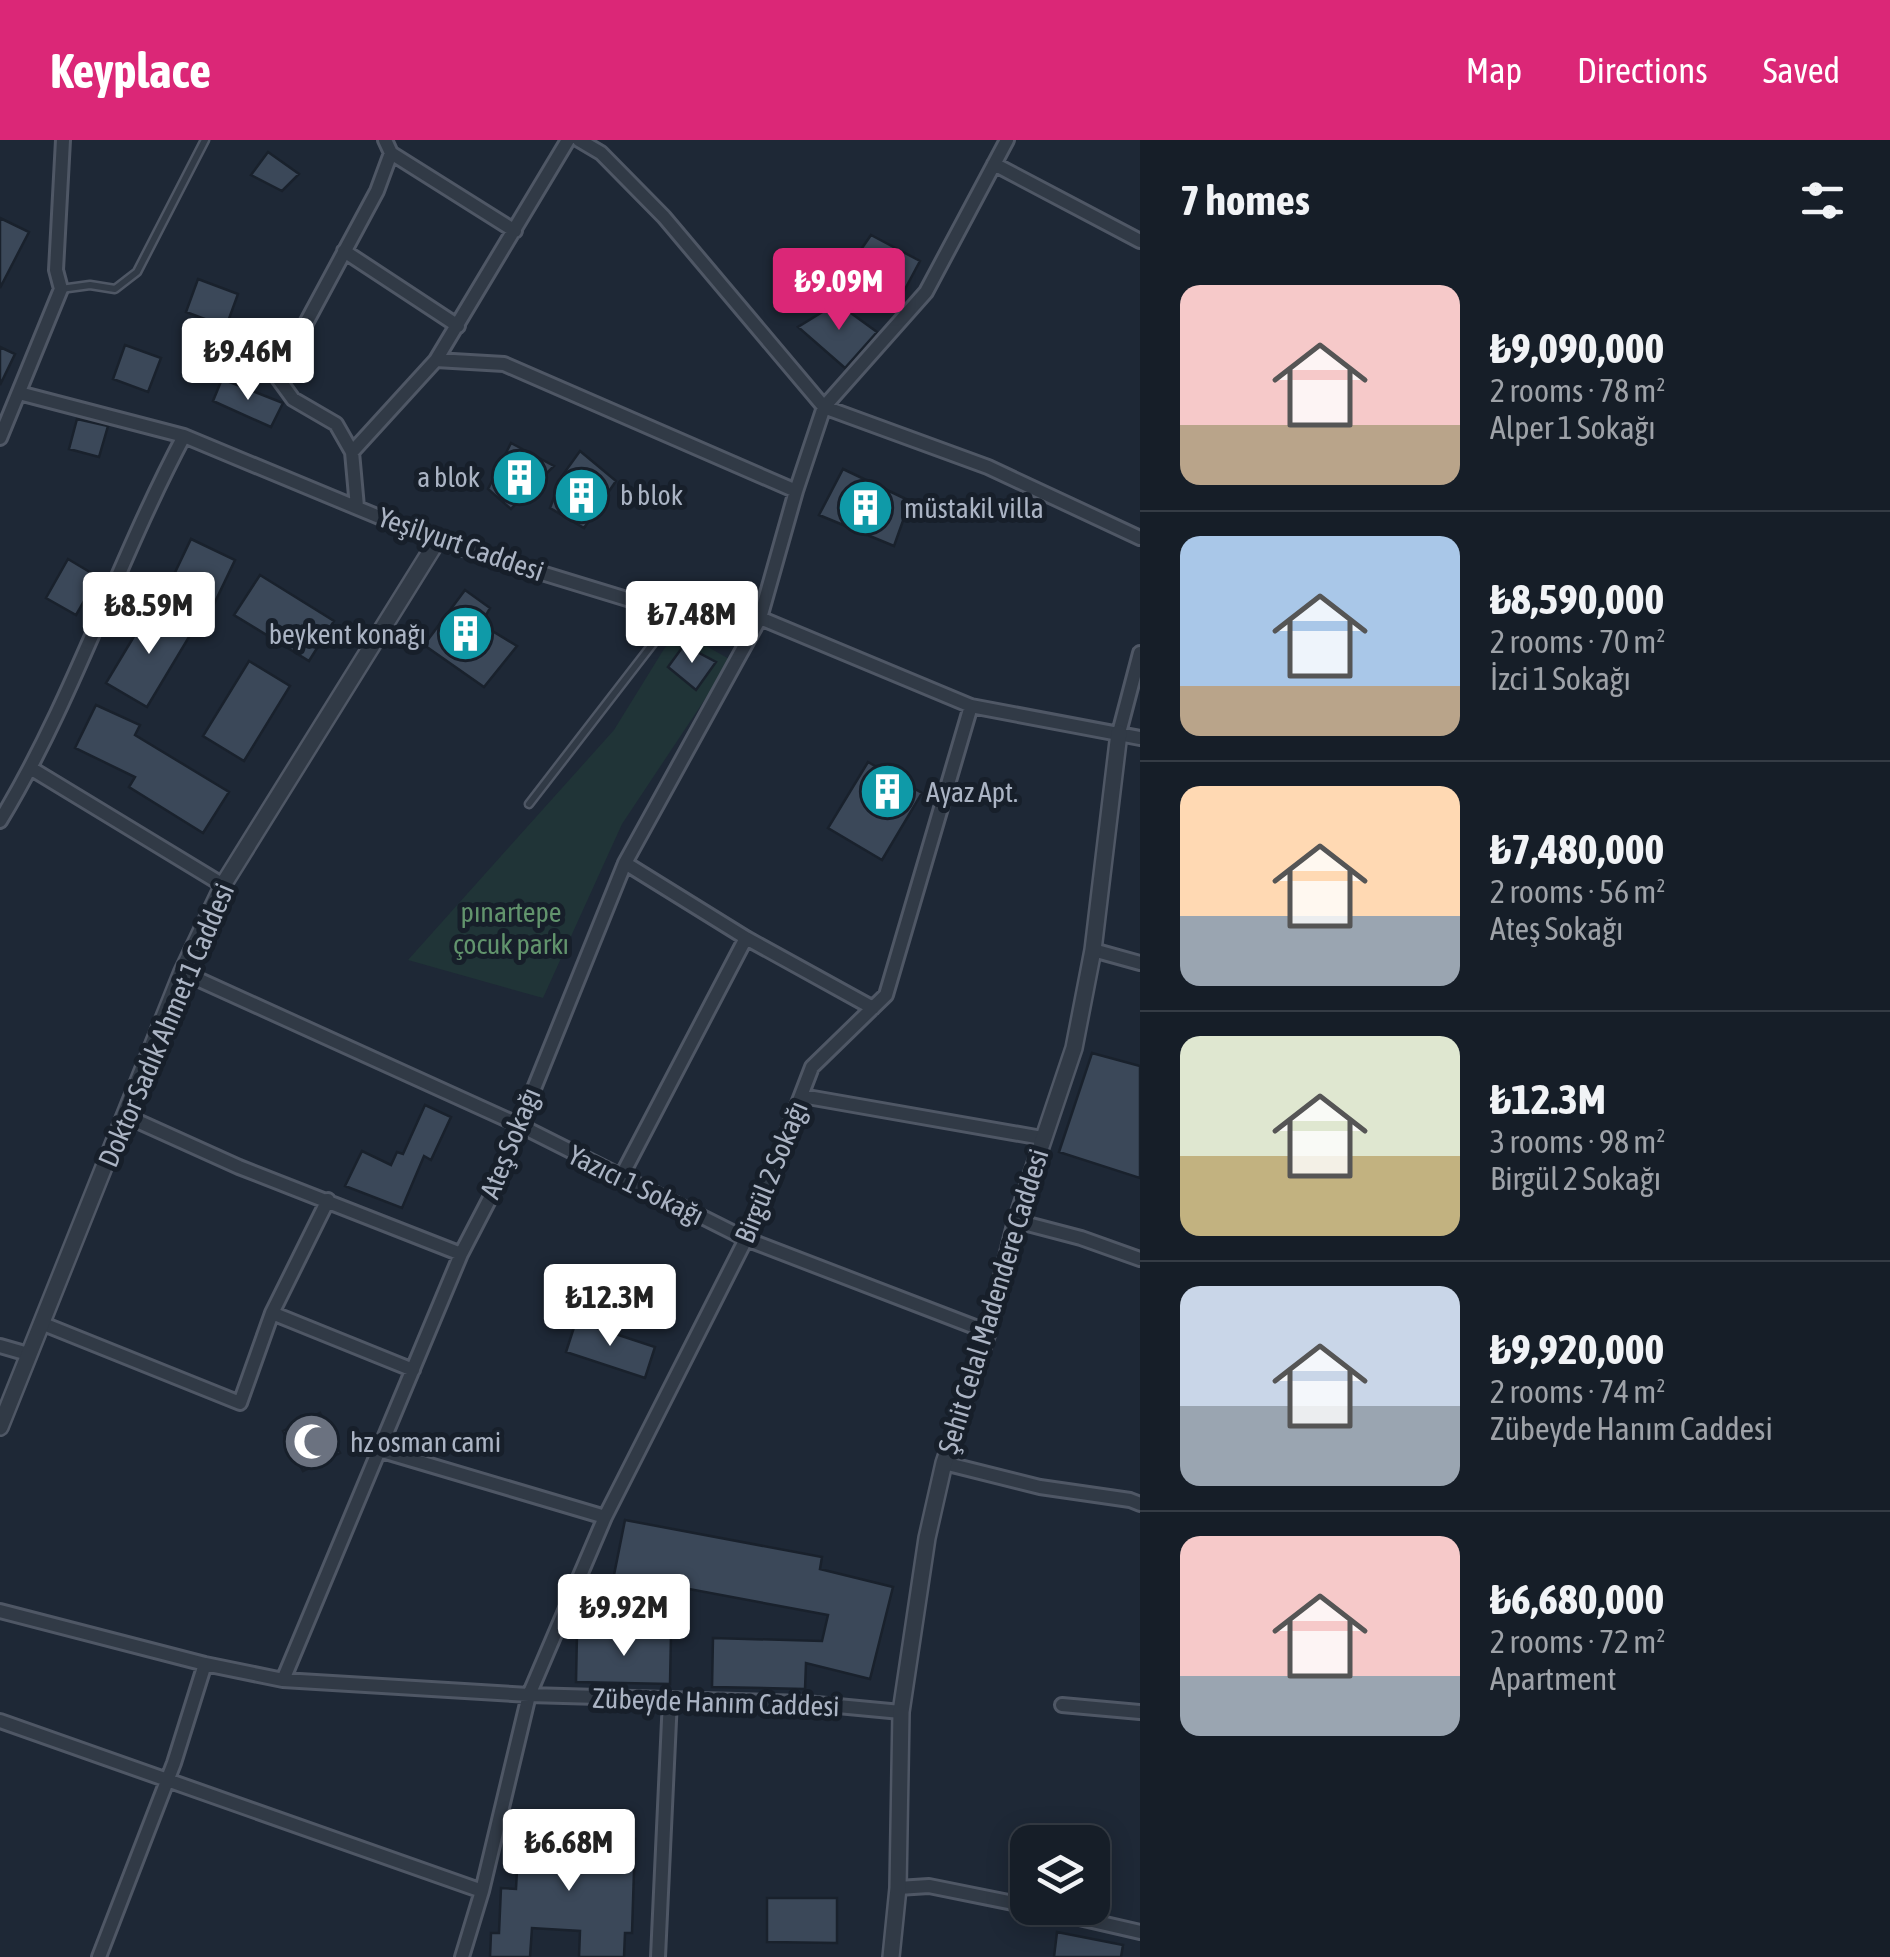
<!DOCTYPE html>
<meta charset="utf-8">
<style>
:root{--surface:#161e28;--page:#232b34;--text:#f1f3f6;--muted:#9ea2a8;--line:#353c45;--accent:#db2777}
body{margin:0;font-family:"Asap Condensed",sans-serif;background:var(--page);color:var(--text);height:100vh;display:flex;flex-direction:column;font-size:38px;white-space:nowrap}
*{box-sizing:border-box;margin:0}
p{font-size:32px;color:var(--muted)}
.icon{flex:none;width:55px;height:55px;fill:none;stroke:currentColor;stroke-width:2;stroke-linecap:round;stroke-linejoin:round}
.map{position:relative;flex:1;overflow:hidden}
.details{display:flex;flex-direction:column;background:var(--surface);width:750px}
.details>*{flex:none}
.tools{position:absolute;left:1010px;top:1685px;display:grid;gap:20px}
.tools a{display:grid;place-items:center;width:100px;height:100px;border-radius:20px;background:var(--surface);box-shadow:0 5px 25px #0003,0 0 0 2px var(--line);font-size:50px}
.price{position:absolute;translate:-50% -85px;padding:0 22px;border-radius:10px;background:#fff;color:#222;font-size:32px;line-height:65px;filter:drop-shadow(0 2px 5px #0008)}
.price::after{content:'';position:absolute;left:50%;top:60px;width:30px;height:22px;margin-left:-15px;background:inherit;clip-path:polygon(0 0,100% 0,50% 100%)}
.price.current{background:var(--accent);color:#fff}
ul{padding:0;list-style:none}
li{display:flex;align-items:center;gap:30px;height:250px;padding:0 40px}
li+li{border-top:2px solid var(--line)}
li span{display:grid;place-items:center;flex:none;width:280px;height:200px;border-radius:20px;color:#555}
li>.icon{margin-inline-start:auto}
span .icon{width:120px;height:120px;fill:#fffc;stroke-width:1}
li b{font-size:42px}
h2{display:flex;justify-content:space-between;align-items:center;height:120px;padding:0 40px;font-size:42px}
header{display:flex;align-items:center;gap:60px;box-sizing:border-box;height:140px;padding:0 50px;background:var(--accent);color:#fff}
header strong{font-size:48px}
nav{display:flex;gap:55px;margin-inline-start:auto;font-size:35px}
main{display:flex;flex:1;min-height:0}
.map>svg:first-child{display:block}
</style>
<header>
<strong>Keyplace</strong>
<nav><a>Map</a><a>Directions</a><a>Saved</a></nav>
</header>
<main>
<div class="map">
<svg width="1140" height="1817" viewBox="0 0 1140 1817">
<rect width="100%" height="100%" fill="#1e2836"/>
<path fill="#203437" d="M677,495l13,2 41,23 -109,164 -79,174 -135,-38 206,-230 50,-81z"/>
<path fill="#3b4859" stroke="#19212c" stroke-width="2.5" d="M268,12l31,22 -17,17 -31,-16z
M0,78l29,14 -29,56z
M871,95l49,26 -24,45 -49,-36z
M198,139l40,15 -12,33 -40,-15z
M837,163l40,29 -32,36 -47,-41z
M125,205l36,13 -13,34 -35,-13z
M0,207l15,7 -15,31z
M222,239l61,24 -12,24 -58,-26z
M77,279l31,7 -9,31 -30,-8z
M511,303l43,23 -43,43 -23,-20z
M580,311l36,30 -32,47 -34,-20 12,-32z
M843,329l67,32 -16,45 -75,-31z
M191,399l44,21 -21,44 -44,-21z
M68,419l30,18 -22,38 -30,-17z
M260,435l74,46 -25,40 -75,-46z
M465,450l25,18 -9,16 36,22 -33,41 -60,-42z
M151,468l41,24 -45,75 -41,-24z
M684,505l32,17 -20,28 -28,-23z
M249,521l41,25 -46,75 -41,-25z
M96,565l44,20 -5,10 94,57 -26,41 -74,-46 6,-10 -60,-29z
M868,622l54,31 -40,67 -54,-32z
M1092,913l48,13v112l-81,-26z
M425,965l26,12 -20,43 -7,-4 -22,52 -57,-22 17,-35 29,14 6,-13 6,2z
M576,1181l79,26 -10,31 -79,-26z
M320,1273l20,40 -37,18 -20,-40z
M625,1380l197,37 -2,12 73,18 -23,92 -64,-16 -1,26 -93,-2 1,-49 109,3 6,-26 -214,-40z
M577,1493l94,2 -1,49 -94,-2z
M519,1693l116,6 -3,94h-7l-1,24h-45l1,-26 -48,-3 -2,29h-40l1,-24h8l2,-45 15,1z
M767,1758h70v45l-70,-1z
M1057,1792l66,13 -2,12h-67z"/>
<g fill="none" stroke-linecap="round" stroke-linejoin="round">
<defs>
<path id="service" d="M61,149l29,-4 25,4 22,-17 68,-132
M529,664l146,-189"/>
<path id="minor" d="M385,0l6,13 124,78
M579,0l22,13 63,64 160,190 164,60 152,71
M994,24l146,77
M344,111l114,75
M436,220l68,4 292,127
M19,253l165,43 253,105 239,73 84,4 211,88 169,32
M0,298l61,-149 -5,-19 7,-130
M352,312l-16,-28 -43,-25 -16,-22 100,-186 14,-38
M357,367l-5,-55 84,-92 132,-220
M1119,593l21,-80
M32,629l191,116
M0,681c74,-122 117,-259 184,-385
M625,723l121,75 127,70
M1093,810l47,13
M182,832l335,152 229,115 242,93
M802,956l240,42
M126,976l113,51 222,87
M621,1037l125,-239
M1016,1081l65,17 59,21
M272,1173l141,57
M41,1183l199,80 32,-90 56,-113
M0,1206l28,8
M379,1310l226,67
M944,1323l96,24 90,13 10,4
M0,1471l205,53 78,16 246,15 277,8 95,9
M283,1540l178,-426 28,-54 136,-337 135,-245 36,-127 28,-84 102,-115 81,-152
M1062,1565l78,7
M0,1581l482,170
M898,1748l31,-2 99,20
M1036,1768l104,24
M99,1817l75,-194 31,-99
M462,1817l20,-66 47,-196 76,-178 141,-278 66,-172 74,-72 85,-289
M658,1817l12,-258"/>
<path id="tertiary" d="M0,1287l182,-455 41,-87 214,-344
M891,1817l7,-69 3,-176 26,-174 17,-75 44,-131 28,-111 58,-173 19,-98 26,-217"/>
</defs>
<use href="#service" stroke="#4f5765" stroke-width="11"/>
<use href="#minor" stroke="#4f5765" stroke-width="18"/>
<use href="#tertiary" stroke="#4f5765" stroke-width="20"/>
<use href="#service" stroke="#313a46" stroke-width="6"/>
<use href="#minor" stroke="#313a46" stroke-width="12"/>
<use href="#tertiary" stroke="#313a46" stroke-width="15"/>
</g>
<defs>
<symbol id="building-disc" viewBox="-11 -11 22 22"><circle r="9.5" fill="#0f9aa8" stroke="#171f2a"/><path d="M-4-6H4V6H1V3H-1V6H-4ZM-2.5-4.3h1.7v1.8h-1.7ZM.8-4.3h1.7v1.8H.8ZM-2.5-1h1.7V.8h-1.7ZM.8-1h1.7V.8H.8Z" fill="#fff"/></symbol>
<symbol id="mosque-disc" viewBox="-11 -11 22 22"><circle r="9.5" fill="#6b7280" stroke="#171f2a"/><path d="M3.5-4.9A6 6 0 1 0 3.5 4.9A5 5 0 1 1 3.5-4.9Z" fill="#fff"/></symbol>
</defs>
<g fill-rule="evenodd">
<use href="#building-disc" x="488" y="306" width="63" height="63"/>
<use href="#building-disc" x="550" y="324" width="63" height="63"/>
<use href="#building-disc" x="834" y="336" width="63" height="63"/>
<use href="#building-disc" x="434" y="462" width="63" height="63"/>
<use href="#building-disc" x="856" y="620" width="63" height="63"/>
<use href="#mosque-disc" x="280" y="1270" width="63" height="63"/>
</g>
<g text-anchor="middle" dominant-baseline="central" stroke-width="10" stroke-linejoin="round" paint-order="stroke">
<g font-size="28" fill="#abb4c4" stroke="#171f2a" text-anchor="start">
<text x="480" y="337" text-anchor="end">a blok</text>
<text x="620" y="355">b blok</text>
<text x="904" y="368">müstakil villa</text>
<text x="426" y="494" text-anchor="end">beykent konağı</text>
<text x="926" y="652">Ayaz Apt.</text>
<text x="350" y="1302">hz osman cami</text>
</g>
<g font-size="28" fill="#abb4c4" stroke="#171f2a">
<text transform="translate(461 404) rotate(19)">Yeşilyurt Caddesi</text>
<text transform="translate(166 885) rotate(-67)">Doktor Sadık Ahmet 1 Caddesi</text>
<text transform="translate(510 1003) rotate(-68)">Ateş Sokağı</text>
<text transform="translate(771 1032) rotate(-68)">Birgül 2 Sokağı</text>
<text transform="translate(636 1045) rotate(26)">Yazıcı 1 Sokağı</text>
<text transform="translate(993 1161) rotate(-73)">Şehit Celal Madendere Caddesi</text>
<text transform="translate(716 1562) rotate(2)">Zübeyde Hanım Caddesi</text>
</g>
<g font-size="28" fill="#62946d" stroke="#171f2a">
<text x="511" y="772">pınartepe<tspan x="511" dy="32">çocuk parkı</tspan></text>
</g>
</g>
</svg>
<div class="tools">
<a><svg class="icon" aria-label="layers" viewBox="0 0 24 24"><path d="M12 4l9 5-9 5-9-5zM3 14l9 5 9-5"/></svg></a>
</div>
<b class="price current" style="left:839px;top:193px">₺9.09M</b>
<b class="price" style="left:248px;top:263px">₺9.46M</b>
<b class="price" style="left:149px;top:517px">₺8.59M</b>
<b class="price" style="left:692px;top:526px">₺7.48M</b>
<b class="price" style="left:610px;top:1209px">₺12.3M</b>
<b class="price" style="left:624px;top:1519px">₺9.92M</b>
<b class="price" style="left:569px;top:1754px">₺6.68M</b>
</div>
<section class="details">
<h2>7 homes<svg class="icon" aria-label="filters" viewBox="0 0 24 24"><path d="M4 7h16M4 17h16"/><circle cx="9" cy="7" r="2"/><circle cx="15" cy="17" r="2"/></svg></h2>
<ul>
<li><span style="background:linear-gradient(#f6c9c9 70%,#b9a48a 0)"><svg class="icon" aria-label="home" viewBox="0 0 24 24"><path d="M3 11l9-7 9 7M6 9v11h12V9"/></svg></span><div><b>₺9,090,000</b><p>2 rooms · 78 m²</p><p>Alper 1 Sokağı</p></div></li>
<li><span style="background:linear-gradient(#a9c7e8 75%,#b9a48a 0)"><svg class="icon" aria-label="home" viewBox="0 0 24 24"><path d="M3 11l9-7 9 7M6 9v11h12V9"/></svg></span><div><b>₺8,590,000</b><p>2 rooms · 70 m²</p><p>İzci 1 Sokağı</p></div></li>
<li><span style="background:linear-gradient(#ffd9b3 65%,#9aa5b1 0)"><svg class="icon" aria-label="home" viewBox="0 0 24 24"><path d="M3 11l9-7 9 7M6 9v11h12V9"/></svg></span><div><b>₺7,480,000</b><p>2 rooms · 56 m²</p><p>Ateş Sokağı</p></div></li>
<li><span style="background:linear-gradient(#dfe7d0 60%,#c2b280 0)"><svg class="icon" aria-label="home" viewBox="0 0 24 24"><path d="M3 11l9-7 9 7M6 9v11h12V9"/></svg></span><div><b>₺12.3M</b><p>3 rooms · 98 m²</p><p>Birgül 2 Sokağı</p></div></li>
<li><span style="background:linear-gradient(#c9d6e8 60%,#9aa5b1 0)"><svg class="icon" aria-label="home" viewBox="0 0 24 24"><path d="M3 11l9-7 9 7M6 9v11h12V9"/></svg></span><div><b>₺9,920,000</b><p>2 rooms · 74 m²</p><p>Zübeyde Hanım Caddesi</p></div></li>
<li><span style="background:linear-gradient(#f6c9c9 70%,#9aa5b1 0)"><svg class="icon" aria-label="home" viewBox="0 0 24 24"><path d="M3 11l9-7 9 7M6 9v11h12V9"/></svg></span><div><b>₺6,680,000</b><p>2 rooms · 72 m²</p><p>Apartment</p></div></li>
</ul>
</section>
</main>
